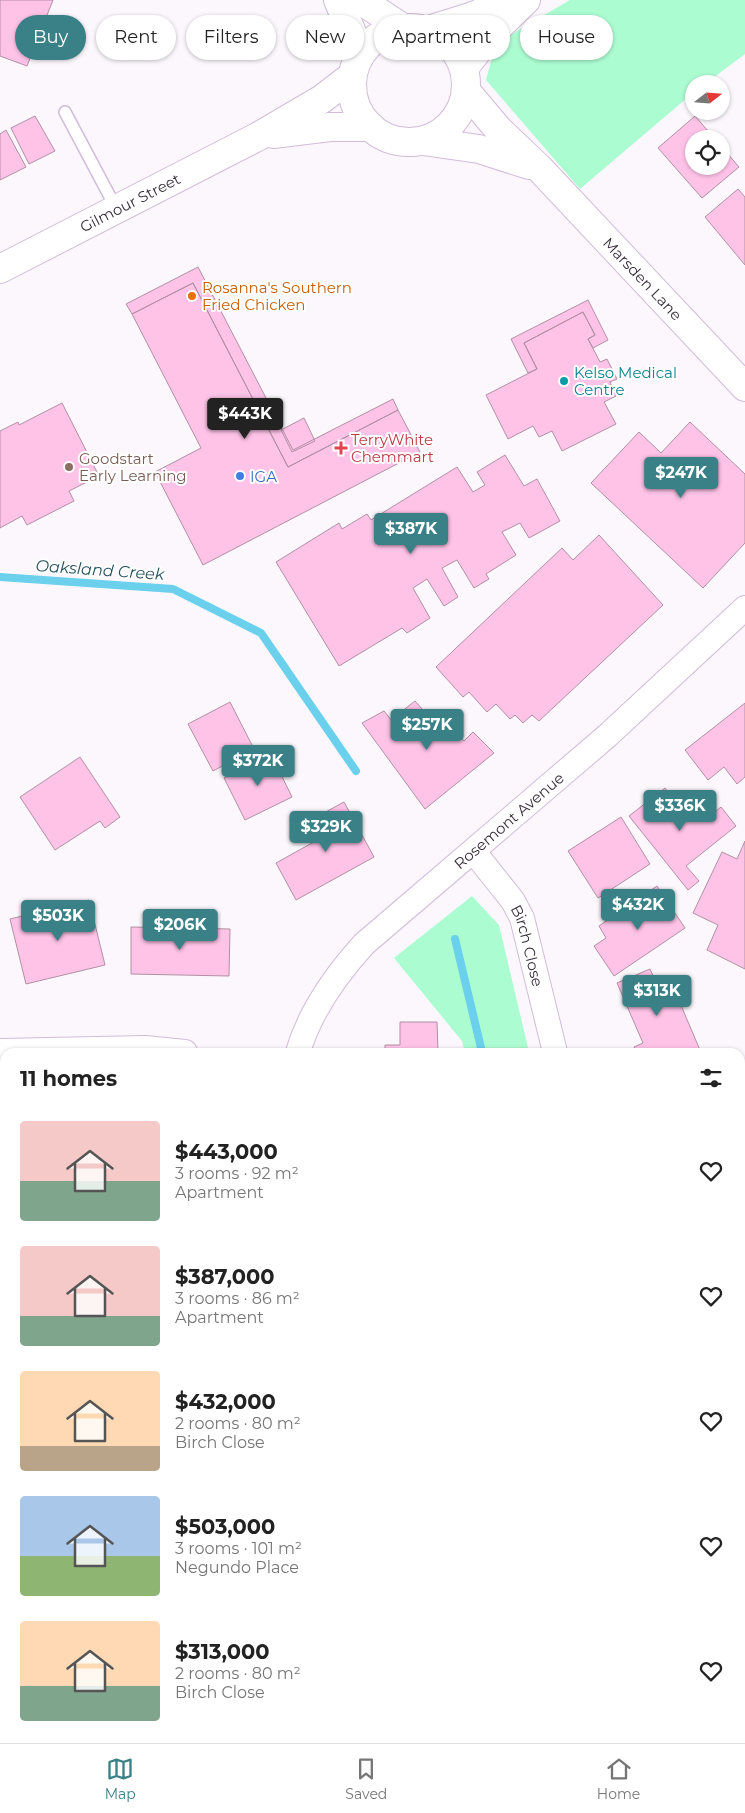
<!DOCTYPE html>
<meta charset="utf-8">
<style>
:root{--surface:#fff;--page:#f6f6f6;--text:#222;--muted:#767676;--line:#e0e0e0;--accent:#398187}
body{margin:0;font-family:Montserrat,sans-serif;background:var(--page);color:var(--text);height:100vh;display:flex;flex-direction:column;font-size:19px;white-space:nowrap}
*{box-sizing:border-box;margin:0}
p{font-size:16px;color:var(--muted)}
.icon{flex:none;width:28px;height:28px;fill:none;stroke:currentColor;stroke-width:2;stroke-linecap:round;stroke-linejoin:round}
.map{position:relative;flex:1;overflow:hidden}
.side{position:absolute;left:0px;top:1048px;width:745px;height:696px;display:flex;flex-direction:column;background:var(--surface);border-radius:15px 15px 0 0;box-shadow:0 1px 4px #0004}
.side>*{flex:none}
.guide{position:absolute;left:15px;top:15px;width:715px;height:45px;display:flex;gap:10px}
.needle{width:32px;rotate:73deg}
.fabs{position:absolute;left:685px;top:75px;display:grid;gap:10px}
.fabs a{display:grid;place-items:center;width:45px;height:45px;border-radius:50%;background:var(--surface);box-shadow:0 1px 4px #0004;font-size:25px}
.price{position:absolute;translate:-50% -42px;padding:0 11px;border-radius:5px;background:var(--accent);color:#fff;font-size:16px;line-height:32px;filter:drop-shadow(0 1px 2px #0008)}
.price::after{content:'';position:absolute;left:50%;top:30px;width:15px;height:11px;margin-left:-8px;background:inherit;clip-path:polygon(0 0,100% 0,50% 100%)}
.price.active{background:#222;color:#fff}
ul{padding:0;list-style:none}
li{display:flex;align-items:center;gap:15px;height:125px;padding:0 20px}
li span{display:grid;place-items:center;flex:none;width:140px;height:100px;border-radius:5px;color:#555}
li>.icon{margin-inline-start:auto}
span .icon{width:60px;height:60px;fill:#fffc;stroke-width:1}
li b{font-size:21px}
h2{display:flex;justify-content:space-between;align-items:center;height:60px;padding:0 20px;font-size:21px}
.pill{padding:0 18px;border-radius:22px;background:var(--surface);box-shadow:0 1px 4px #0004;font-size:18px;line-height:45px}
.pill.active{background:var(--accent);color:#fff}
.tabs{display:flex;justify-content:space-around;align-items:center;height:70px;border-top:1px solid var(--line);background:var(--surface);font-size:14px;color:var(--muted)}
.tabs a{display:grid;justify-items:center;gap:2px}
.tabs .active{color:var(--accent)}
.map>svg:first-child{display:block}
</style>
<div class="map">
<svg width="745" height="1743" viewBox="0 0 745 1743">
<rect width="100%" height="100%" fill="#fbf7fd"/>
<path fill="#acfcd2" d="M570,0h175v54l-40,30h-11v8l-114,97 -94,-109 10,-37z
M472,896l27,29 30,127h-64l-3,-11 -68,-83z
M745,1423v320h-121l-1,-4h117v-314z"/>
<path fill="#6ad0ec" d="M745,1507v236h-78l-1,-4h74v-229z"/>
<g fill="none" stroke-linecap="round" stroke-linejoin="round">
<path stroke="#6ad0ec" stroke-width="8" d="M0,577l173,12 88,44 95,138
M455,939l27,113"/>
</g>
<path fill="#ffc3e8" stroke="#b090a4" d="M0,0h53l-26,66 -27,-10z
M35,116l20,35 -26,13 -18,-36z
M695,116l20,23h-21v27h27v-20l18,21 -37,31 -44,-50z
M6,130l20,37 -26,13v-46z
M738,189l7,8v68l-40,-48z
M198,267l95,183 100,-51 5,11 -110,57 -95,-184 -61,31 -6,-10z
M193,283l95,184 110,-57 22,42 -217,113 -48,-93 46,-24 -69,-134z
M588,300l20,40 -15,8 -5,-9 7,-4 -12,-23 -59,31 13,26 -9,4 -17,-34z
M583,312l12,23 -7,4 12,23 7,-3 10,20 -7,3 6,14 -12,6 12,22 -54,27 -10,-20 -13,6 -6,-11 -25,13 -22,-44 51,-26 -13,-26z
M62,403l37,73 -30,15 5,10 -47,24 -5,-9 -22,12v-97l18,-9 1,3z
M304,418l11,23 -23,11 -11,-22z
M690,422l55,52v69l-42,45 -112,-105 48,-51 22,21z
M505,455l19,31 13,-7 23,42 -31,17 -9,-15 -18,9 14,23 -30,19 3,5 -15,9 -17,-28 -15,8 16,29 -14,9 -17,-27 -14,9 17,30 -23,15 -5,-5 -63,38 -63,-104 63,-39 3,6 25,-15 4,6 86,-53 16,25 12,-7 -8,-13z
M599,535l64,70 -124,116 -7,-6 -9,8 -8,-8 -5,4 -14,-15 -9,8 -18,-20 -6,5 -27,-30 126,-119 11,12z
M415,701l16,18 9,-7 24,29 9,-9 21,21 -69,56 -63,-86 22,-12 7,9z
M230,702l24,47 -41,22 -25,-47z
M745,703v74l-8,7 -13,-17 -16,13 -23,-30z
M271,754l21,43 -47,23 -21,-42z
M80,757l40,60 -15,11 -5,-7 -45,29 -35,-53z
M665,788l17,22 10,-8 14,17 15,-12 15,19 -50,40 13,15 -11,9 -59,-74z
M344,802l30,55 -78,43 -20,-37 45,-25 -10,-18z
M621,817l29,47 -52,34 -30,-47z
M745,841v128l-38,-19 11,-25 -25,-12 29,-61 15,7z
M657,886l28,42 -71,48 -20,-30 12,-8 -7,-12z
M89,900l16,65 -79,19 -16,-65z
M131,927l99,2 -1,47 -98,-2z
M650,969l15,33 12,-6 23,54 -6,2h-57l-3,-5 9,-4 -26,-60z
M400,1022h37l1,30h-53v-7h15z
M745,1171v81l-5,2v-81z
M5,1224v46l-5,1v-45z
M745,1307v75h-1l-4,-6v-66z
M0,1315l5,1v55l-5,-1z
M86,1739h53l1,4h-53z
M280,1739h65l1,4h-82z
M509,1739h78l1,4h-78z"/>
<g fill="none" stroke-linecap="round" stroke-linejoin="round">
<defs>
<path id="service" d="M65,112l51,96"/>
<g id="minor">
<path id="s1" d="M474,852l39,49 9,17 33,134"/>
<path d="M0,1051l145,-3 40,4"/>
<path id="s2" d="M298,1052c12,-41 37,-76 66,-108l243,-208 138,-128"/>
<path d="M405,1739l1,4"/>
<path d="M426,1739l1,4"/>
</g>
<g id="secondary">
<path d="M338,0l15,35 6,22"/>
<path d="M360,0l43,28"/>
<circle cx="409" cy="85" r="57"/>
<path d="M428,30l45,-14 39,-16"/>
<path d="M464,68l26,-33 36,-35"/>
<path id="s3" d="M466,91l32,38 42,40 205,218"/>
<path d="M273,134l57,-7h41"/>
<path d="M423,141l56,8 50,16"/>
<path id="s4" d="M0,269l259,-133 63,-37 30,-23"/>
</g>
</defs>
<use href="#service" stroke="#d1bcda" stroke-width="14"/>
<use href="#minor" stroke="#d1bcda" stroke-width="26"/>
<use href="#secondary" stroke="#d1bcda" stroke-width="30"/>
<use href="#service" stroke="#fff" stroke-width="11"/>
<use href="#minor" stroke="#fff" stroke-width="24"/>
<use href="#secondary" stroke="#fff" stroke-width="28"/>
</g>
<circle fill="#e8710a" stroke="#fff" stroke-width="2" cx="192" cy="296" r="5"/>
<circle fill="#0f9aa8" stroke="#fff" stroke-width="2" cx="564" cy="381" r="5"/>
<path fill="#e0444e" stroke="#fff" stroke-width="2" d="M338.5 440.5h5v5h5v5h-5v5h-5v-5h-5v-5h5z"/>
<circle fill="#8d6e63" stroke="#fff" stroke-width="2" cx="69" cy="467" r="5"/>
<circle fill="#3f7fe0" stroke="#fff" stroke-width="2" cx="240" cy="476" r="5"/>
<g text-anchor="middle" dominant-baseline="central" stroke-width="4" stroke-linejoin="round" paint-order="stroke">
<g font-size="15" fill="#372e3a" stroke="#fff">
<text stroke="none"><textPath href="#s4" startOffset="146">Gilmour Street</textPath></text>
<text stroke="none"><textPath href="#s3" startOffset="258">Marsden Lane</textPath></text>
<text stroke="none"><textPath href="#s2" startOffset="318">Rosemont Avenue</textPath></text>
<text stroke="none"><textPath href="#s1" startOffset="110">Birch Close</textPath></text>
</g>
<g font-size="15" fill="#c56008" stroke="#fff" text-anchor="start">
<text x="202" y="287">Rosanna's Southern<tspan x="202" dy="17">Fried Chicken</tspan></text>
</g>
<g font-size="15" fill="#0d838f" stroke="#fff" text-anchor="start">
<text x="574" y="372">Kelso Medical<tspan x="574" dy="17">Centre</tspan></text>
</g>
<g font-size="15" fill="#be3a42" stroke="#fff" text-anchor="start">
<text x="351" y="439">TerryWhite<tspan x="351" dy="17">Chemmart</tspan></text>
</g>
<g font-size="15" fill="#785e54" stroke="#fff" text-anchor="start">
<text x="79" y="458">Goodstart<tspan x="79" dy="17">Early Learning</tspan></text>
</g>
<g font-size="15" fill="#366cbe" stroke="#fff" text-anchor="start">
<text x="250" y="476">IGA</text>
</g>
<g font-size="16" font-style="italic" fill="#25525e" stroke="#fff">
<text transform="translate(100 570) rotate(4)">Oaksland Creek</text>
</g>
</g>
</svg>
<div class="fabs">
<a><svg class="needle" viewBox="-14 -14 28 28"><path d="M0-13l5 13h-10z" fill="#e53935"/><path d="M0 13l5-13h-10z" fill="#767676"/></svg></a>
<a><svg class="icon" aria-label="locate" viewBox="0 0 24 24"><circle cx="12" cy="12" r="6"/><path d="M12 2v4M12 18v4M2 12h4M18 12h4"/></svg></a>
</div>
<b class="price active" style="left:245px;top:440px">$443K</b>
<b class="price" style="left:681px;top:499px">$247K</b>
<b class="price" style="left:411px;top:555px">$387K</b>
<b class="price" style="left:427px;top:751px">$257K</b>
<b class="price" style="left:258px;top:787px">$372K</b>
<b class="price" style="left:680px;top:832px">$336K</b>
<b class="price" style="left:326px;top:853px">$329K</b>
<b class="price" style="left:638px;top:931px">$432K</b>
<b class="price" style="left:58px;top:942px">$503K</b>
<b class="price" style="left:180px;top:951px">$206K</b>
<b class="price" style="left:657px;top:1017px">$313K</b>
<div class="guide">
<a class="pill active">Buy</a>
<a class="pill">Rent</a>
<a class="pill">Filters</a>
<a class="pill">New</a>
<a class="pill">Apartment</a>
<a class="pill">House</a>
</div>
<section class="side">
<h2>11 homes<svg class="icon" aria-label="filters" viewBox="0 0 24 24"><path d="M4 7h16M4 17h16"/><circle cx="9" cy="7" r="2"/><circle cx="15" cy="17" r="2"/></svg></h2>
<ul>
<li><span style="background:linear-gradient(#f6c9c9 60%,#7fa58c 0)"><svg class="icon" aria-label="home" viewBox="0 0 24 24"><path d="M3 11l9-7 9 7M6 9v11h12V9"/></svg></span><div><b>$443,000</b><p>3 rooms · 92 m²</p><p>Apartment</p></div><svg class="icon" aria-label="heart" viewBox="0 0 24 24"><path d="M12 20l-8-8c-3-5 5-10 8-4 3-6 11-1 8 4z"/></svg></li>
<li><span style="background:linear-gradient(#f6c9c9 70%,#7fa58c 0)"><svg class="icon" aria-label="home" viewBox="0 0 24 24"><path d="M3 11l9-7 9 7M6 9v11h12V9"/></svg></span><div><b>$387,000</b><p>3 rooms · 86 m²</p><p>Apartment</p></div><svg class="icon" aria-label="heart" viewBox="0 0 24 24"><path d="M12 20l-8-8c-3-5 5-10 8-4 3-6 11-1 8 4z"/></svg></li>
<li><span style="background:linear-gradient(#ffd9b3 75%,#b9a48a 0)"><svg class="icon" aria-label="home" viewBox="0 0 24 24"><path d="M3 11l9-7 9 7M6 9v11h12V9"/></svg></span><div><b>$432,000</b><p>2 rooms · 80 m²</p><p>Birch Close</p></div><svg class="icon" aria-label="heart" viewBox="0 0 24 24"><path d="M12 20l-8-8c-3-5 5-10 8-4 3-6 11-1 8 4z"/></svg></li>
<li><span style="background:linear-gradient(#a9c7e8 60%,#8fb573 0)"><svg class="icon" aria-label="home" viewBox="0 0 24 24"><path d="M3 11l9-7 9 7M6 9v11h12V9"/></svg></span><div><b>$503,000</b><p>3 rooms · 101 m²</p><p>Negundo Place</p></div><svg class="icon" aria-label="heart" viewBox="0 0 24 24"><path d="M12 20l-8-8c-3-5 5-10 8-4 3-6 11-1 8 4z"/></svg></li>
<li><span style="background:linear-gradient(#ffd9b3 65%,#7fa58c 0)"><svg class="icon" aria-label="home" viewBox="0 0 24 24"><path d="M3 11l9-7 9 7M6 9v11h12V9"/></svg></span><div><b>$313,000</b><p>2 rooms · 80 m²</p><p>Birch Close</p></div><svg class="icon" aria-label="heart" viewBox="0 0 24 24"><path d="M12 20l-8-8c-3-5 5-10 8-4 3-6 11-1 8 4z"/></svg></li>
</ul>
</section>
</div>
<nav class="tabs">
<a class="active"><svg class="icon" aria-label="map" viewBox="0 0 24 24"><path d="M3 6l6-2 6 2 6-2v14l-6 2-6-2-6 2zM9 4v14M15 6v14"/></svg>Map</a>
<a><svg class="icon" aria-label="saved" viewBox="0 0 24 24"><path d="M7 4h10v16l-5-4-5 4z"/></svg>Saved</a>
<a><svg class="icon" aria-label="home" viewBox="0 0 24 24"><path d="M3 11l9-7 9 7M6 9v11h12V9"/></svg>Home</a>
</nav>
